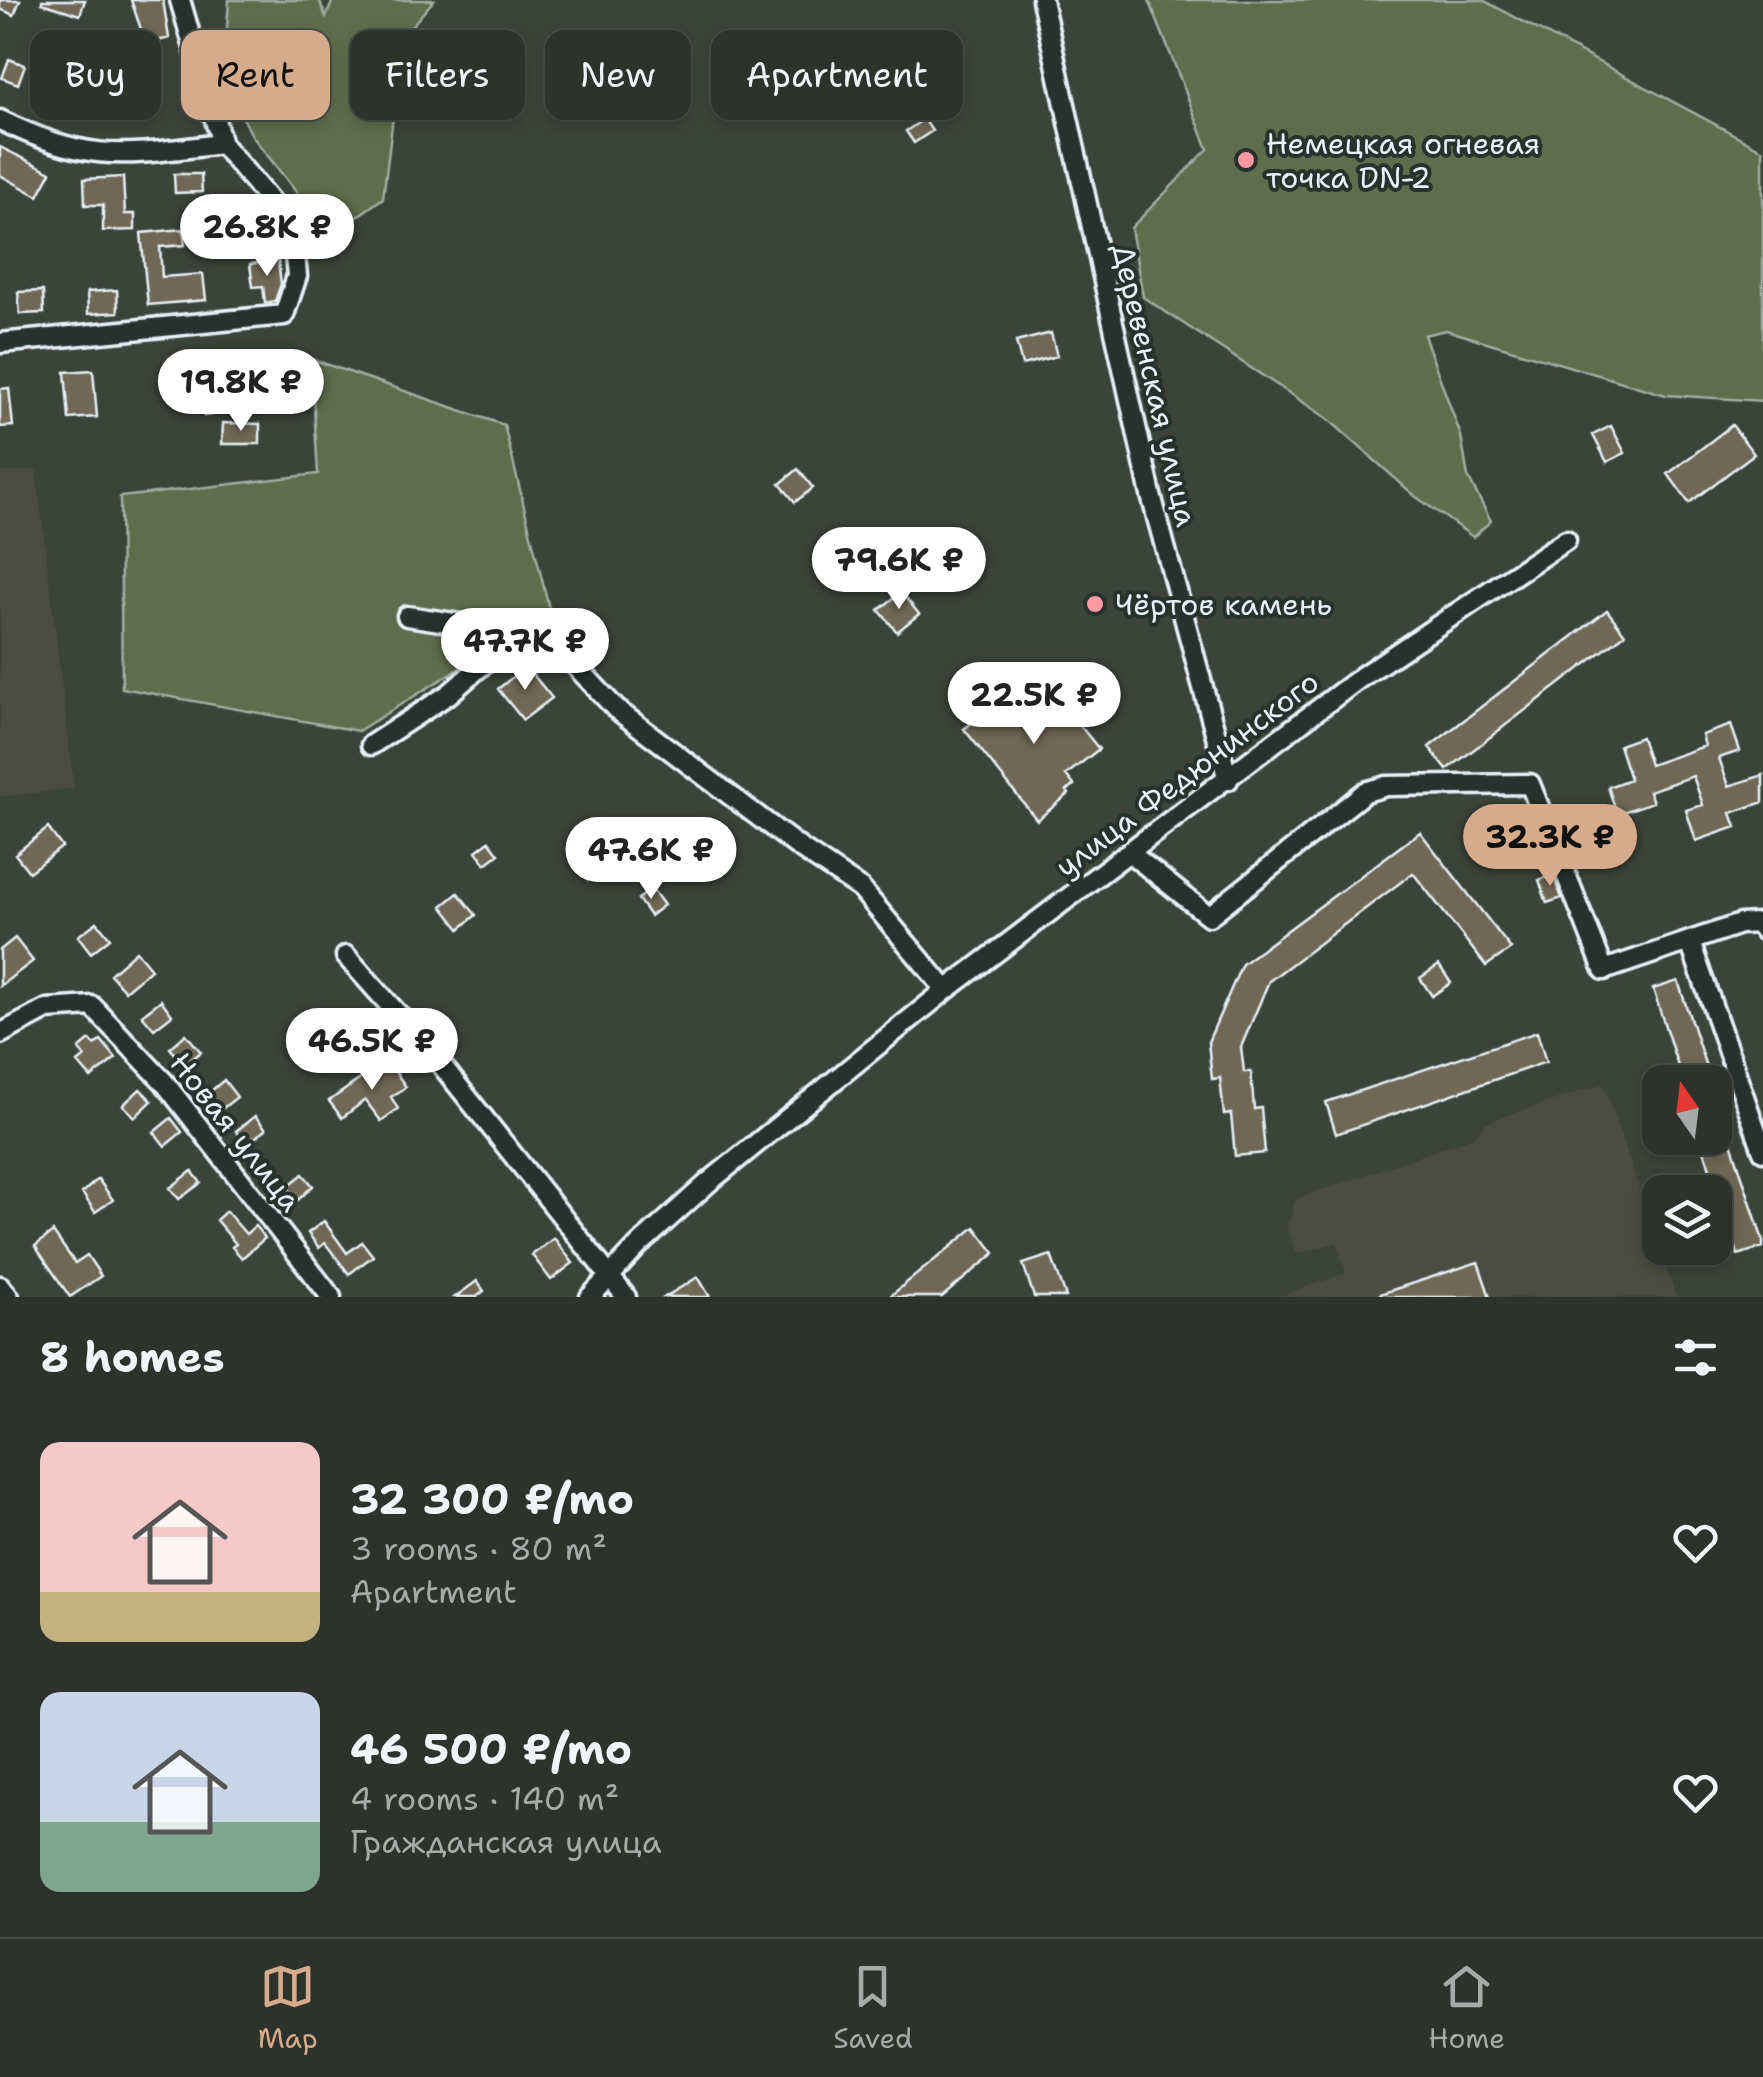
<!DOCTYPE html>
<meta charset="utf-8">
<style>
:root{--surface:#2d322c;--page:#393e38;--text:#f1f3f6;--muted:#a7aaa9;--line:#484d48;--accent:#d6ab8b}
body{margin:0;font-family:"Shantell Sans",sans-serif;background:var(--page);color:var(--text);height:100vh;display:flex;flex-direction:column;font-size:38px;white-space:nowrap}
*{box-sizing:border-box;margin:0}
p{font-size:32px;color:var(--muted)}
.icon{flex:none;width:55px;height:55px;fill:none;stroke:currentColor;stroke-width:2;stroke-linecap:round;stroke-linejoin:round}
.map{position:relative;height:1297px;overflow:hidden}
.side{display:flex;flex-direction:column;background:var(--surface);flex:1}
.side>*{flex:none}
.guide{position:absolute;left:30px;top:30px;width:1000px;height:90px;display:flex;gap:20px}
.needle{width:65px;rotate:346deg}
.buttons{position:absolute;left:1642px;top:1065px;display:grid;gap:20px}
.buttons a{display:grid;place-items:center;width:90px;height:90px;border-radius:20px;background:var(--surface);box-shadow:0 5px 15px #0003,0 0 0 2px var(--line);font-size:50px}
.price{position:absolute;translate:-50% -85px;padding:0 22px;border-radius:35px;background:#fff;color:#222;font-size:32px;line-height:65px;filter:drop-shadow(0 2px 5px #0008)}
.price::after{content:'';position:absolute;left:50%;top:60px;width:30px;height:22px;margin-left:-15px;background:inherit;clip-path:polygon(0 0,100% 0,50% 100%)}
.price.on{background:var(--accent);color:#111}
ul{padding:0;list-style:none}
li{display:flex;align-items:center;gap:30px;height:250px;padding:0 40px}
li span{display:grid;place-items:center;flex:none;width:280px;height:200px;border-radius:20px;color:#555}
li>.icon{margin-inline-start:auto}
span .icon{width:120px;height:120px;fill:#fffc;stroke-width:1}
li b{font-size:42px}
h2{display:flex;justify-content:space-between;align-items:center;height:120px;padding:0 40px;font-size:42px}
.pill{padding:0 35px;border-radius:20px;background:var(--surface);box-shadow:0 5px 15px #0003,0 0 0 2px var(--line);font-size:35px;line-height:90px}
.pill.on{background:var(--accent);color:#111}
.tabs{display:flex;justify-content:space-around;align-items:center;height:140px;border-top:2px solid var(--line);background:var(--surface);font-size:28px;color:var(--muted)}
.tabs a{display:grid;justify-items:center;gap:5px}
.tabs .on{color:var(--accent)}
.map>svg:first-child{display:block}
</style>
<div class="map">
<svg width="1763" height="1297" viewBox="0 0 1763 1297">
<rect width="100%" height="100%" fill="#3c433a"/>
<filter id="ink" filterUnits="userSpaceOnUse"><feTurbulence type="fractalNoise" baseFrequency=".01" numOctaves="2"/><feDisplacementMap in="SourceGraphic" scale="20" xChannelSelector="R" yChannelSelector="G"/><feConvolveMatrix kernelMatrix="1 2 1 2 8 2 1 2 1" color-interpolation-filters="sRGB"/></filter>
<g filter="url(#ink)">
<path fill="#4b4e43" d="M36,469l38,319 -74,9v-324z
M1603,1084l73,213h-398l68,-24 -9,-31 -40,12 -10,-27 9,-28 178,-62 11,-14z"/>
<path fill="#5e6c4e" stroke="#a3aea3" stroke-width="2.5" d="M229,0h90l7,17 7,-17h101l-31,36 -20,162 -42,30 -33,-21 -55,-70 -30,-57z
M1149,0h334l280,150v251l-97,-6 -220,-65 -22,5 37,101 7,41 23,44 -18,16 -58,-41 -88,-78 -184,-121 -12,-69 77,-79z
M311,359l193,66 46,187 -192,119 -236,-43 -2,-191 198,-23z"/>
<path fill="#6f6857" stroke="#e8f1f8" stroke-width="2.5" d="M0,0h20l-6,15 -14,-6z
M42,0h43l-5,15 -38,-12z
M131,0h32l6,38 -23,6z
M9,59l16,6 -7,19 -16,-6z
M74,83l17,8 -6,13 -17,-8z
M151,87l1,13 -6,1 1,10 -24,2 -2,-23z
M924,119l8,12 -18,12 -8,-12z
M0,147l51,25 -13,24 -38,-21z
M174,174h27l1,18 -27,1z
M123,177l2,37h10v16l-32,1v-26h-18l-1,-26z
M183,229l2,16 -25,2 2,30 41,-3 3,26 -58,5 -7,-72z
M278,260l3,24 -6,17 -10,2 -2,-17 -10,1 -3,-23z
M117,290l1,22 -30,2 -1,-22z
M43,291l1,22 -24,1 -2,-22z
M1051,333l6,23 -35,9 -6,-23z
M224,360l7,52 -27,4 -7,-52z
M93,370l4,47 -28,2 -4,-47z
M9,388l4,38 -13,1v-38z
M223,423l37,1v20h-38z
M1732,425l22,29 -65,49 -21,-29z
M1611,426l14,27 -18,9 -14,-27z
M798,469l15,19 -18,14 -15,-18z
M901,592l18,22 -22,18 -18,-22z
M1607,610l18,24 -178,136 -18,-23z
M526,666l26,32 -29,22 -25,-31z
M1044,681l55,68 -33,26 8,10 -7,6 2,3 -32,26 -73,-91 32,-25 2,2 8,-6 5,7z
M1731,725l9,26 -21,7 10,28 34,-11v27l-32,11 5,14 -40,14 -10,-31 17,-5 -10,-29 -44,15 4,11 -36,12 -9,-27 22,-8 -11,-34 22,-8 9,28 55,-19 -3,-11z
M48,828l14,19 -33,25 -14,-18z
M1420,832l91,117 -25,17 -73,-93 -144,108 -28,66 3,25h7l3,37 7,-1 4,45 -30,3 -4,-42 -7,1 -4,-37 -8,1 -4,-37 34,-78z
M489,841l10,13 -13,10 -10,-13z
M594,860l7,13 -13,7 -7,-12z
M1553,875l9,23 -15,5 -8,-23z
M652,889l12,16 -14,11 -12,-17z
M458,893l18,22 -16,14 -18,-23z
M97,922l13,16 -19,15 -13,-17z
M15,938l18,23 -33,25v-36z
M136,951l15,18 -26,22 -15,-17z
M1439,965l12,18 -19,13 -12,-18z
M1678,981l33,101h-28l-30,-93z
M161,1000l11,15 -18,14 -12,-14z
M1537,1032l9,30 -210,72 -10,-32z
M186,1034l15,18 -16,13 -15,-17z
M90,1040l5,5 6,-5 15,18 -25,20 -13,-15 7,-6 -6,-8z
M387,1060l19,27 -15,10 7,12 -17,12 -16,-21 -23,18 -13,-17z
M224,1080l13,17 -19,15 -13,-16z
M140,1089l12,12 -17,16 -12,-12z
M1715,1102h3l45,139v6l-25,8 -38,-117h15z
M255,1116l11,13 -19,15 -11,-13z
M171,1118l11,14 -17,14 -11,-14z
M192,1171l9,12 -22,16 -9,-11z
M303,1174l10,12 -15,14 -11,-13z
M98,1179l15,21 -18,12 -13,-19z
M226,1211l20,23 9,-8 10,12 -23,20 -10,-11 4,-3 -20,-24z
M324,1221l23,32 15,-11 11,14 -24,18 -24,-31 -6,5 -11,-15z
M975,1227l20,26 -53,44h-53z
M53,1232l22,31 12,-8 14,21 -31,21 -35,-51z
M554,1238l19,25 -22,17 -19,-25z
M1051,1255l15,42h-32l-11,-33z
M1478,1262l12,35h-110v-3z
M698,1277l12,20h-45z
M477,1281l7,10 -8,6h-21z"/>
<g fill="none" stroke-linecap="round" stroke-linejoin="round">
<defs>
<path id="minor" d="M1042,0l109,495 77,285
M0,120c91,45 126,35 222,24
M0,343l284,-28 13,-39 -3,-31 -13,-31 -59,-70 -42,-144
M407,616l142,21 67,72 184,139 61,41 85,101
M371,745l78,-51 70,-61
M1130,853l79,63 156,-124 21,-6 144,-2 74,186 136,-46 18,-1 5,7
M1690,942l73,209
M346,956l82,92 198,249
M0,1034l47,-25 45,-3 72,76 167,215
M0,1286l9,11
M590,1297l49,-52 70,-63 237,-192 415,-313 205,-137"/>
</defs>
<use href="#minor" stroke="#e8f1f8" stroke-width="25"/>
<use href="#minor" stroke="#26332d" stroke-width="18"/>
</g>
</g>
<g fill="#ff9aa2" stroke="#26332d" stroke-width="4">
<circle cx="1246" cy="160" r="10"/>
<circle cx="1095" cy="604" r="10"/>
</g>
<g text-anchor="middle" dominant-baseline="central" stroke-width="8" stroke-linejoin="round" paint-order="stroke">
<g font-size="30" fill="#e8f1f8" stroke="#26332d" text-anchor="start">
<text x="1266" y="143">Немецкая огневая<tspan x="1266" dy="34">точка DN-2</tspan></text>
<text x="1115" y="604">Чёртов камень</text>
</g>
<g font-size="30" fill="#e8f1f8" stroke="#26332d">
<text transform="translate(1155 385) rotate(77)">Деревенская улица</text>
<text transform="translate(1187 774) rotate(-37)">улица Федюнинского</text>
<text transform="translate(236 1132) rotate(52)">Новая улица</text>
</g>
</g>
</svg>
<div class="buttons">
<a><svg class="needle" viewBox="-14 -14 28 28"><path d="M0-13l5 13h-10z" fill="#e53935"/><path d="M0 13l5-13h-10z" fill="#a7aaa9"/></svg></a>
<a><svg class="icon" aria-label="layers" viewBox="0 0 24 24"><path d="M12 4l9 5-9 5-9-5zM3 14l9 5 9-5"/></svg></a>
</div>
<b class="price" style="left:267px;top:279px">26.8K ₽</b>
<b class="price" style="left:241px;top:434px">19.8K ₽</b>
<b class="price" style="left:899px;top:612px">79.6K ₽</b>
<b class="price" style="left:525px;top:693px">47.7K ₽</b>
<b class="price" style="left:1034px;top:747px">22.5K ₽</b>
<b class="price on" style="left:1550px;top:889px">32.3K ₽</b>
<b class="price" style="left:651px;top:902px">47.6K ₽</b>
<b class="price" style="left:372px;top:1093px">46.5K ₽</b>
<div class="guide">
<a class="pill">Buy</a>
<a class="pill on">Rent</a>
<a class="pill">Filters</a>
<a class="pill">New</a>
<a class="pill">Apartment</a>
</div>
</div>
<section class="side">
<h2>8 homes<svg class="icon" aria-label="filters" viewBox="0 0 24 24"><path d="M4 7h16M4 17h16"/><circle cx="9" cy="7" r="2"/><circle cx="15" cy="17" r="2"/></svg></h2>
<ul>
<li><span style="background:linear-gradient(#f6c9c9 75%,#c2b280 0)"><svg class="icon" aria-label="home" viewBox="0 0 24 24"><path d="M3 11l9-7 9 7M6 9v11h12V9"/></svg></span><div><b>32 300 ₽/mo</b><p>3 rooms · 80 m²</p><p>Apartment</p></div><svg class="icon" aria-label="heart" viewBox="0 0 24 24"><path d="M12 20l-8-8c-3-5 5-10 8-4 3-6 11-1 8 4z"/></svg></li>
<li><span style="background:linear-gradient(#c9d6e8 65%,#7fa58c 0)"><svg class="icon" aria-label="home" viewBox="0 0 24 24"><path d="M3 11l9-7 9 7M6 9v11h12V9"/></svg></span><div><b>46 500 ₽/mo</b><p>4 rooms · 140 m²</p><p>Гражданская улица</p></div><svg class="icon" aria-label="heart" viewBox="0 0 24 24"><path d="M12 20l-8-8c-3-5 5-10 8-4 3-6 11-1 8 4z"/></svg></li>
</ul>
</section>
<nav class="tabs">
<a class="on"><svg class="icon" aria-label="map" viewBox="0 0 24 24"><path d="M3 6l6-2 6 2 6-2v14l-6 2-6-2-6 2zM9 4v14M15 6v14"/></svg>Map</a>
<a><svg class="icon" aria-label="saved" viewBox="0 0 24 24"><path d="M7 4h10v16l-5-4-5 4z"/></svg>Saved</a>
<a><svg class="icon" aria-label="home" viewBox="0 0 24 24"><path d="M3 11l9-7 9 7M6 9v11h12V9"/></svg>Home</a>
</nav>
